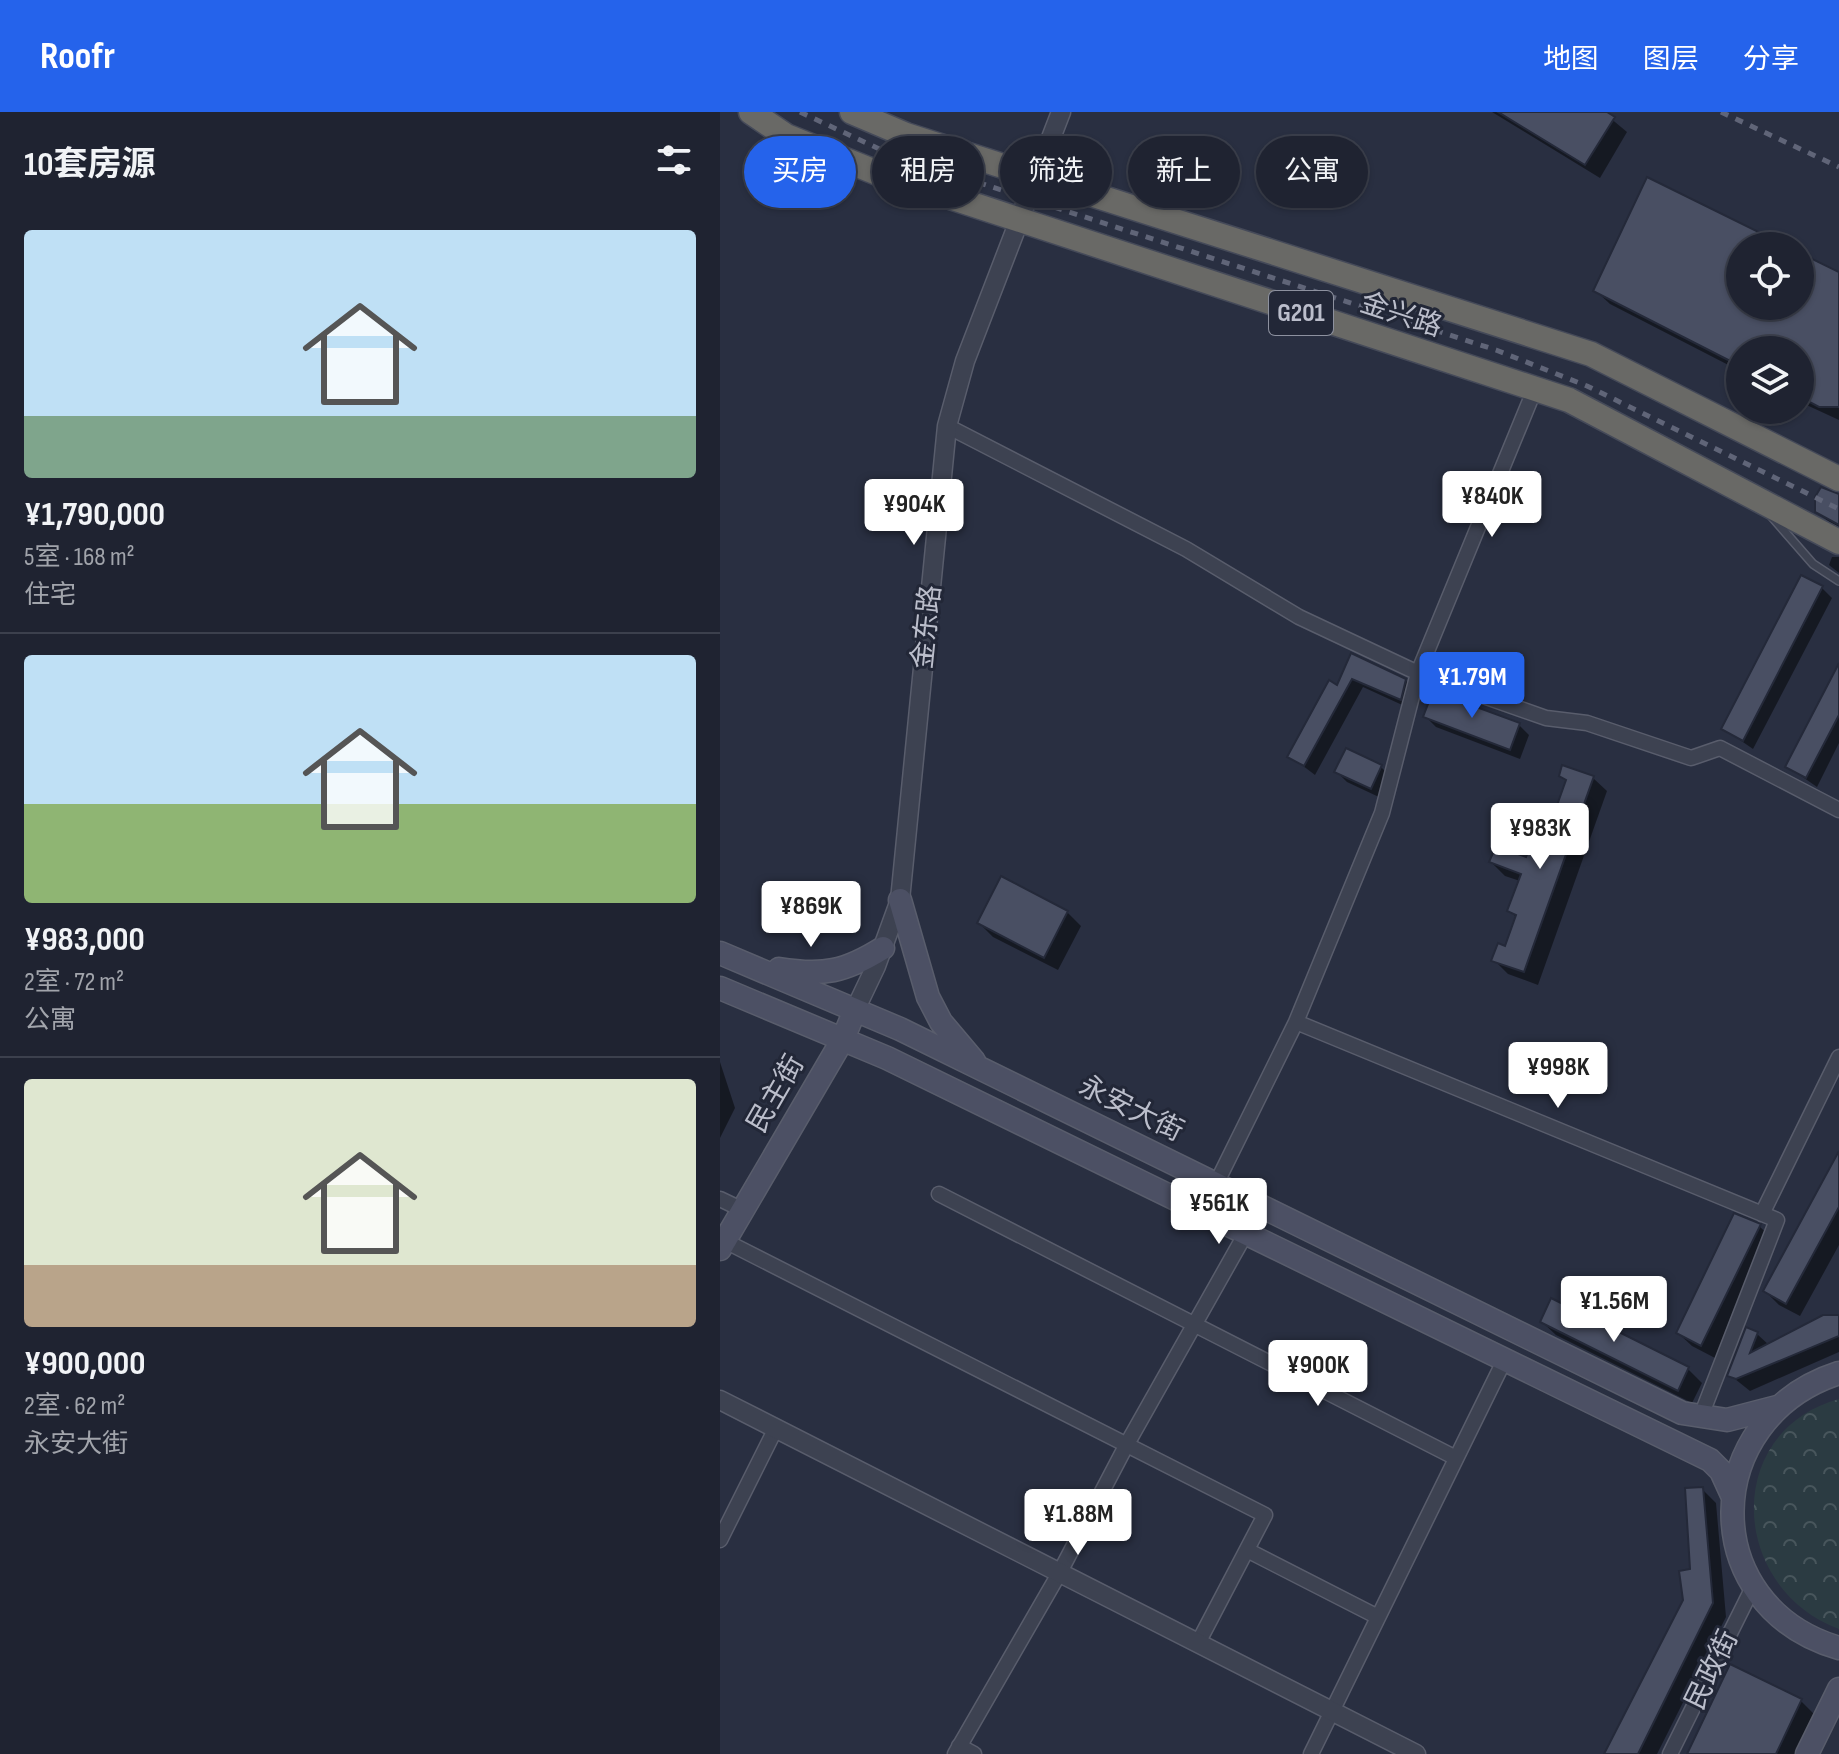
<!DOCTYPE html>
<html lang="zh">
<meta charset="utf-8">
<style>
:root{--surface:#1f2331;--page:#272b39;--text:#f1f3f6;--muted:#a1a4ab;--line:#3c404d;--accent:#2563eb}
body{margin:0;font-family:"Sofia Sans Condensed","Noto Sans SC",sans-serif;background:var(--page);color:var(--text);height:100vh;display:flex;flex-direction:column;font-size:30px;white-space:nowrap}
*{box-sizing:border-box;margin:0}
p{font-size:26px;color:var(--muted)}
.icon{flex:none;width:44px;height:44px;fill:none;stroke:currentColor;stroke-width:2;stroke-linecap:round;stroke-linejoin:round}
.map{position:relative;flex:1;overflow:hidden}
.details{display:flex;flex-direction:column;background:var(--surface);width:720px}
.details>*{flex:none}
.guide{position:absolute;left:24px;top:24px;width:760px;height:72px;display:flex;gap:16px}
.fabs{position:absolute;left:1006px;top:120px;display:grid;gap:16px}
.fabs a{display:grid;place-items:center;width:88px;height:88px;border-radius:50%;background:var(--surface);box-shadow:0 2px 6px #0004,0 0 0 2px var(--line);font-size:40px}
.price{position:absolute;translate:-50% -68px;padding:0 18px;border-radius:8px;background:#fff;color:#222;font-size:26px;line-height:52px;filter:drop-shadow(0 2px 4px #0008)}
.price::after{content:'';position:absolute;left:50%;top:48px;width:24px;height:18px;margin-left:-12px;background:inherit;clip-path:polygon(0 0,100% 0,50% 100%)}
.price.active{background:var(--accent);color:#fff}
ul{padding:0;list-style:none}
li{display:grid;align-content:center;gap:16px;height:424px;padding:0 24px}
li+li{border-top:2px solid var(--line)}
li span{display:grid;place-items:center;height:248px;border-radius:8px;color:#555}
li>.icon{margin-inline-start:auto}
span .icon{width:144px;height:144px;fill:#fffc;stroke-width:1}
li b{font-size:34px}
h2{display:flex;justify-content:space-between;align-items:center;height:96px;padding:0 24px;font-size:34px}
.pill{padding:0 28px;border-radius:36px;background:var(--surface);box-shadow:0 2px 6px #0004,0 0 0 2px var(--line);font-size:28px;line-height:72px}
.pill.active{background:var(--accent);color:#fff}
header{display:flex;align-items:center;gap:48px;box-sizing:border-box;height:112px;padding:0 40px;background:var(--accent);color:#fff}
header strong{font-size:38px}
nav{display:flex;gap:44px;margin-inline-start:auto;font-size:28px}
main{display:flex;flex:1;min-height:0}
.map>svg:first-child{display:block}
</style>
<header>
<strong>Roofr</strong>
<nav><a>地图</a><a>图层</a><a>分享</a></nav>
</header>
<main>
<section class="details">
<h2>10套房源<svg class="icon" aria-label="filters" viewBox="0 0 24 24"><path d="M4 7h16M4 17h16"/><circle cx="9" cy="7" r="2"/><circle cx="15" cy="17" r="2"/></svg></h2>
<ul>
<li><span style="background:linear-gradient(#bfe0f5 75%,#7fa58c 0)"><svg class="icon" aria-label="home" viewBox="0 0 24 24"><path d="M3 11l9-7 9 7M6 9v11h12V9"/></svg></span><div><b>¥1,790,000</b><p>5室 · 168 m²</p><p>住宅</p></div></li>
<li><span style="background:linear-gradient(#bfe0f5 60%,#8fb573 0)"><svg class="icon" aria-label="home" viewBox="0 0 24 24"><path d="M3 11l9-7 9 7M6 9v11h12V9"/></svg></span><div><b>¥983,000</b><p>2室 · 72 m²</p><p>公寓</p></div></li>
<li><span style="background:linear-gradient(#dfe7d0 75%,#b9a48a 0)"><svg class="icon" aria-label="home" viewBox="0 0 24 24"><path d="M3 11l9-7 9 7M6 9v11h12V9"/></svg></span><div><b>¥900,000</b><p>2室 · 62 m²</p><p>永安大街</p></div></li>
</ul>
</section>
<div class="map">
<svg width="1119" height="1642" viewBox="0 0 1119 1642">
<defs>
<pattern id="park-crowns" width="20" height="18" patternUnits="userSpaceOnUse" patternTransform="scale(2)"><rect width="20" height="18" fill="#2b3b42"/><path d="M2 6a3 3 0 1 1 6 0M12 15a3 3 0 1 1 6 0" fill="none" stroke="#48565c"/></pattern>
</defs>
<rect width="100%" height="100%" fill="#292f41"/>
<path fill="url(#park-crowns)" d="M1119,1287v230c-110,-41 -117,-198 0,-230z"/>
<path fill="#0007" d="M772,0h111l24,20 -27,46z
M928,68l134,66h-42v60h60v-51l39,19v146l-39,-18v-52h-60v21l-130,-67 -14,-13z
M1119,384v34l-22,-18z
M1112,445h7v16l-10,-8z
M1102,476l10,10 -79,151 -29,-20z
M632,543l53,25 10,10 -4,19 -48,-22 -48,88 -25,-19 48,-68z
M1119,554v77l-22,44 -30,-21z
M706,605l93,8 10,10 -9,24 -84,-32z
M661,655l10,10 -10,21 -34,-16 -10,-10z
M841,664l32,2 14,13 -69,194 -30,-11 -14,-14 12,-11 11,-31 -7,-7 10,-30 -15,-5 -14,-14 36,-2 20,-22 21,-55z
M347,800l14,14 -23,44 -65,-33 -14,-14z
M0,950l15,46 -15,30z
M1119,1050v83l-39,71 -21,-11 -14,-14z
M1039,1114l14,13 -58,119 -23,-12 -14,-13z
M1119,1205v35l-89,39 -20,-16 27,-41 12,11z
M822,1210l146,47 14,14 -10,20 -136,-68z
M982,1377l14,14 10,114 -69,137h-51l79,-154z
M1011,1555l70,34 14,14 -19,39h-107z"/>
<path fill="#494f63" stroke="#242939" stroke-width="2" d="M778,0h109l8,5 -30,48z
M927,65l140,69h-47v60h60v-53l39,19v135h-20l-19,-10v-47h-60v16l-147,-75z
M1101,375l18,7v31l-24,-13v-15z
M1081,463l22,11 -80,155 -22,-12z
M631,541l55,26 -5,21 -49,-21 -48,87 -17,-9 42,-77 8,5z
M1119,551v52l-33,63 -21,-11z
M713,579l87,32 -10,27 -87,-33z
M626,636l36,17 -11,24 -37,-17z
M842,653l32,11 -70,196 -33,-11 7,-18 7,3 11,-31 -9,-4 14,-37 -32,-12 7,-16 30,11 10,-25 10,4 20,-56 -7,-4z
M281,764l67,35 -24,47 -67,-35z
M1119,1039v56l-53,97 -23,-13z
M1014,1101l27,11 -60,122 -25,-13z
M831,1186l138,69 -11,24 -138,-69z
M1103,1203h16v21l-103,43 -9,-3 19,-49 12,5 -8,21z
M983,1375l10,116 -75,151h-34l79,-154 -4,-29 11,-2 -5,-81z
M1010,1552l72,35 -26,55h-89z"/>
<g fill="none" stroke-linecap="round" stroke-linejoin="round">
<defs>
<path id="service" d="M1052,405l41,47 26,17"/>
<path id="minor" d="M227,314l239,123 113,68 119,56 128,45 41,5 104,35 29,-10 119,62
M576,910l86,-209 36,-140 116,-282
M496,1072l80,-162 481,198 -76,196
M219,1082l517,264
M0,1087l23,11
M1042,1102l77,-157
M5,1129l540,274 -67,128
M0,1428l56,-112
M527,1438l131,67
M239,1634l15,8
M235,1642l105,-182 67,-128 119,-211
M591,1642l194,-395
M950,1642l84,-169"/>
<path id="tertiary" d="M135,898l21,-44 24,-66 47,-474 18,-65 96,-249
M0,1288l696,354"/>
<path id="secondary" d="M180,788l28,97 13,25 33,39
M0,841l180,76 782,384 45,7 50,-13
M59,857c44,7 66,3 104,-21
M0,876l167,70 823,402 11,11 11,24
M0,1137l123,-210 12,-29
M1119,1261c-140,45 -144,233 0,275
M1087,1642l32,-65"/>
<path id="trunk" d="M31,0l35,24 94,38 689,226 270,142
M132,0l54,23 685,219 248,125"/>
</defs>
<use href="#service" stroke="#595d6c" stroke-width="10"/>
<use href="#minor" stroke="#595d6c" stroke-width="17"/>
<use href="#tertiary" stroke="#595d6c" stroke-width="21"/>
<use href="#secondary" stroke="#595d6c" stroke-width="25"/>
<use href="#trunk" stroke="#454a59" stroke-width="27"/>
<use href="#service" stroke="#3d4251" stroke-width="7"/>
<use href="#minor" stroke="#3d4251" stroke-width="14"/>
<use href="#tertiary" stroke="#3d4251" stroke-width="18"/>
<use href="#secondary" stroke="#4c5064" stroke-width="22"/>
<use href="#trunk" stroke="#696966" stroke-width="24"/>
<path stroke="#606578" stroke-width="5" stroke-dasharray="8 8" stroke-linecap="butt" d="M80,0l90,42 606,196 91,36 252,123
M1001,0l118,55"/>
</g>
<g text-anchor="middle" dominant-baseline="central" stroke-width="6" stroke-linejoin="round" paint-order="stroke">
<rect fill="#222737" stroke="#8d919f" stroke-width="2" x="549" y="179" width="64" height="44" rx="6"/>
<g font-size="26" font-weight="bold" fill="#bbbecb">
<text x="581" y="201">G201</text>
</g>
<g font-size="28" fill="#bbbecb" stroke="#222737">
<text transform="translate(681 203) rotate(18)">金兴路</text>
<text transform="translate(207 515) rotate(-84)">金东路</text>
<text transform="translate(56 982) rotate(-60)">民主街</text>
<text transform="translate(411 997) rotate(26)">永安大街</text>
<text transform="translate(992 1558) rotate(-64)">民政街</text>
</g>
</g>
</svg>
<div class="fabs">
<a><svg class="icon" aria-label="locate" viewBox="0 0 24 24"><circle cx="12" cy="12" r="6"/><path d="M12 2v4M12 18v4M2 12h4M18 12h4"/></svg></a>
<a><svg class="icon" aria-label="layers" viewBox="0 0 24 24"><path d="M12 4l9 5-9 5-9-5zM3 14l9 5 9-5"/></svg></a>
</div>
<b class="price" style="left:772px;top:427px">¥840K</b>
<b class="price" style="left:194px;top:435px">¥904K</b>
<b class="price active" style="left:752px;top:608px">¥1.79M</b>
<b class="price" style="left:820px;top:759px">¥983K</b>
<b class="price" style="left:91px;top:837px">¥869K</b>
<b class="price" style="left:838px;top:998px">¥998K</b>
<b class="price" style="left:499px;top:1134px">¥561K</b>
<b class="price" style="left:894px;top:1232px">¥1.56M</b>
<b class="price" style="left:598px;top:1296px">¥900K</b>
<b class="price" style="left:358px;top:1445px">¥1.88M</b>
<div class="guide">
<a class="pill active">买房</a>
<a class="pill">租房</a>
<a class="pill">筛选</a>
<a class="pill">新上</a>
<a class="pill">公寓</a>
</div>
</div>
</main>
